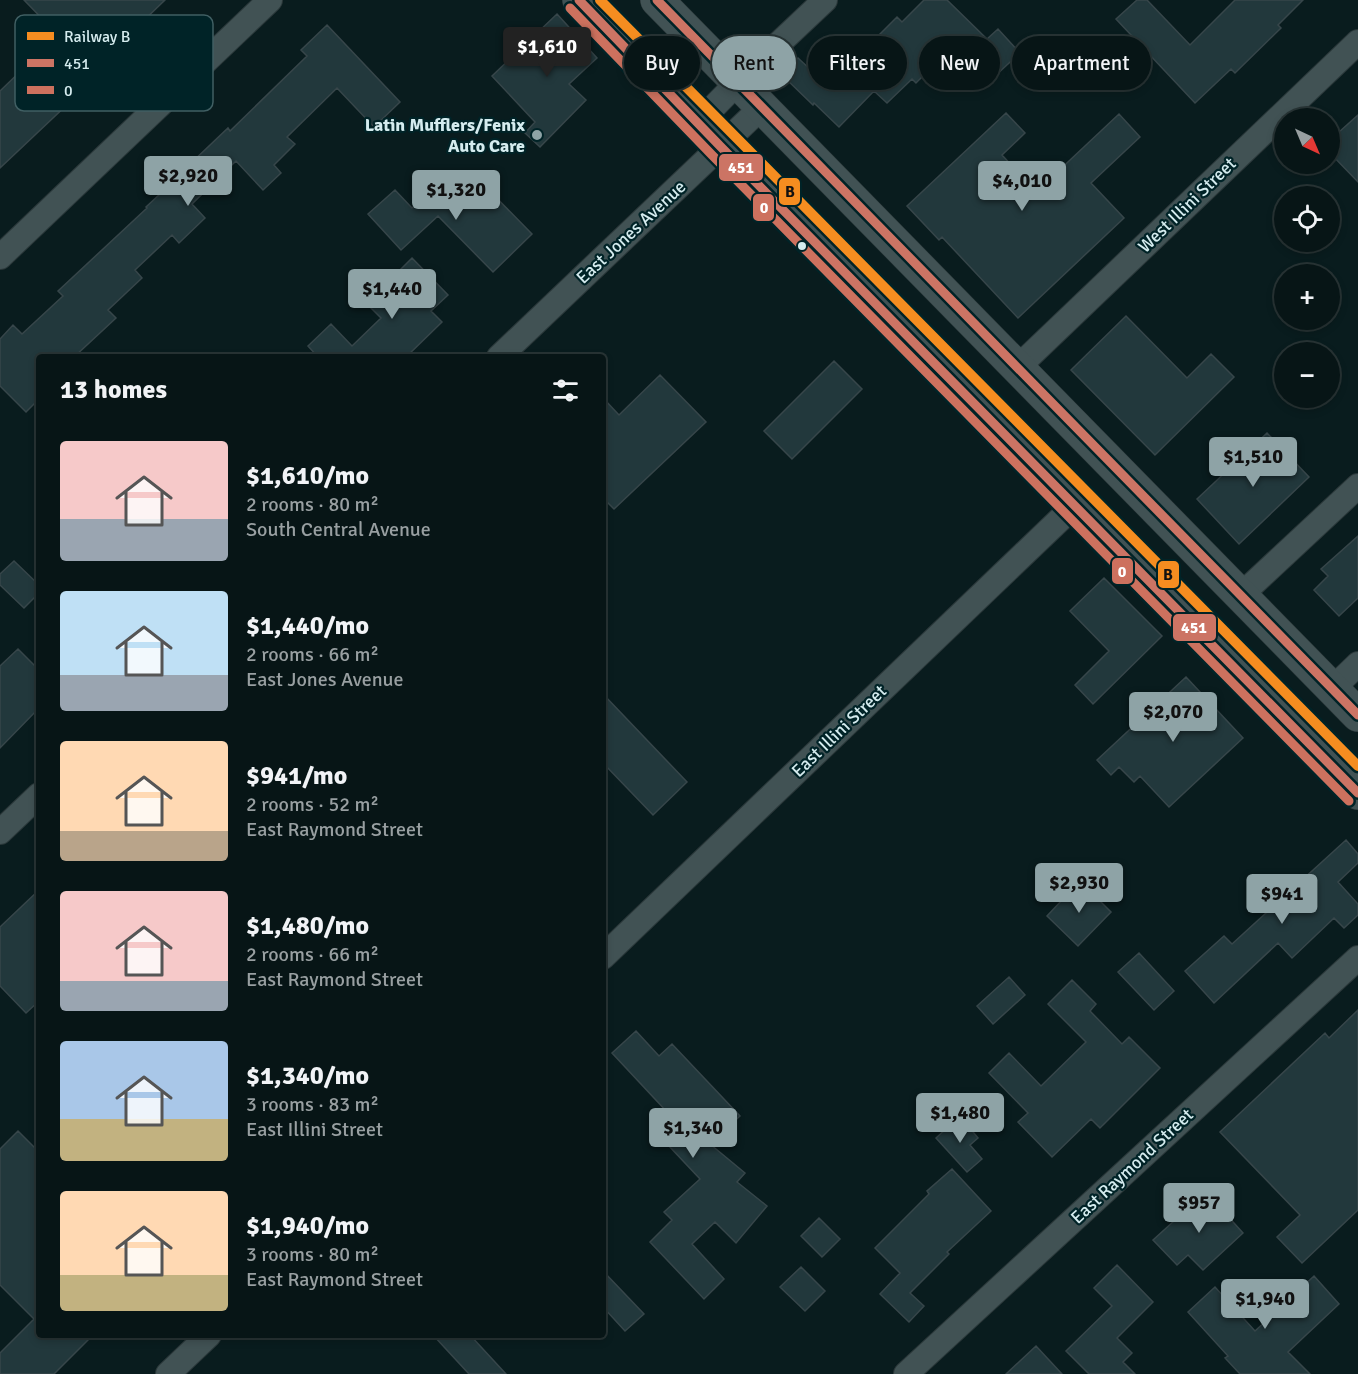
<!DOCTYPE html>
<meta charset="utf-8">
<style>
:root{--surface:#071516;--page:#101e1f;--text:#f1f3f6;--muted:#989fa1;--line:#283435;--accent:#8ea3a6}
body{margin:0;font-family:Signika,sans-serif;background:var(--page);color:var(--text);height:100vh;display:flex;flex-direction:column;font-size:22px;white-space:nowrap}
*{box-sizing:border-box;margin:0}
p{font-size:20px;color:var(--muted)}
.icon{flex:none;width:33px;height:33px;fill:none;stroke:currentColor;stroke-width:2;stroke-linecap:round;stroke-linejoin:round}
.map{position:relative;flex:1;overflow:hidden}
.details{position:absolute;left:36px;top:354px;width:570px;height:984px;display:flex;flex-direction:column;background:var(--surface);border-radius:6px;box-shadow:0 3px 9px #0003,0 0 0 2px var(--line)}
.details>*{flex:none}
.top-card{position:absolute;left:624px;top:36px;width:570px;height:54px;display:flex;gap:12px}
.needle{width:39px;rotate:136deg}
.fabs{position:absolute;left:1274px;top:108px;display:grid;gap:12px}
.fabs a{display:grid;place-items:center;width:66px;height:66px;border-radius:50%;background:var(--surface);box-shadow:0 3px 9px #0003,0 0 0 2px var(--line);font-size:30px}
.price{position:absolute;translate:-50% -51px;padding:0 14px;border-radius:6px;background:var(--accent);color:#111;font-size:20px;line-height:39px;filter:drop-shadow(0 2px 3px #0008)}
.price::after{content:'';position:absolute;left:50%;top:36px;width:18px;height:14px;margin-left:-9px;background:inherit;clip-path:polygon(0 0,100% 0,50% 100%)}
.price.selected{background:#222;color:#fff}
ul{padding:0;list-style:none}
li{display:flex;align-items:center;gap:18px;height:150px;padding:0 24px}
li span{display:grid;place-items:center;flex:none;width:168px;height:120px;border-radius:6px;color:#555}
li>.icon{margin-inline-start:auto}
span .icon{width:72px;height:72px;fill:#fffc;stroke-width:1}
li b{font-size:26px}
h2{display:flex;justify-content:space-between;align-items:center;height:72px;padding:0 24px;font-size:26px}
.pill{padding:0 21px;border-radius:27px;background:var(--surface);box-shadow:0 3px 9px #0003,0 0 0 2px var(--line);font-size:21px;line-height:54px}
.pill.selected{background:var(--accent);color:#111}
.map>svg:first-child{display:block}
</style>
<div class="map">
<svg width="1358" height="1374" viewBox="0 0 1358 1374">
<rect width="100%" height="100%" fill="#091c1e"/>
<path fill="#22383c" stroke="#37464a" stroke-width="1.5" d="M24,0h141l-29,28 6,6 -142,134v-77l58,-56z
M924,0h23l40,39 11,-10 22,24 -38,35 -33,-38 -33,33 -4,-4 -25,24 -13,-12 -35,36 -25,-24 -1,2 -32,-31 17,-16 14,13 26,-27 17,15 42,-42 5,5z
M1137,0h10l43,45 45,-45h68l-25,25 3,3 -46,45 -4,-4 -36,34 -79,-84z
M557,14l40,44 -28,26 17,16 -46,47 -15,-14 10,-11 -43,-46z
M327,25l73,77 -26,25 -37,-39 -50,49 8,7 -21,21 7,8 -18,17 -27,-29 -44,43 13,14 -26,25 -7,-8 -37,35 7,8 -34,32 8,8 -42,39h-35v42l-13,13 -26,-26v-47l13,-14 9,9 41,-38 -5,-5 89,-83 -1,-1 43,-40 -1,-1 40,-38 2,3 77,-75 -6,-6z
M1006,113l19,20 -23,22 34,37 83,-78 21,23 -49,46 33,35 -106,100 -76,-81 -3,3 -32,-34z
M1358,115v67l-29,-30v-11z
M442,178l21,22 18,-18 51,52 -39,38 -55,-56 -37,34 -33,-36 27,-24 17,18z
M412,258l36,37 -17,16 11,11 -36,35h-88l-10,-11 23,-22 21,22 29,-28 -10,-10 29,-28 -5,-5z
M1126,316l61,62 24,-24 23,23 -79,78 -84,-85z
M834,361l28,28 -70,70 -28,-28z
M660,375l46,47 -92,87 -11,-11v-100l16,17z
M1267,433l42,44 -70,67 -42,-45z
M1358,536v62l-19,18 -25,-26 14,-14 -7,-7z
M14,561l25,24v8l-15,15 -24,-23v-11z
M1104,578l58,58 -69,68 -18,-19 34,-34 -39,-40z
M18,649l21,21v38l-39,40v-82z
M1186,677l57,61 -74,69 -29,-31 -6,6 -15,-15 -8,8 -14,-15z
M603,694l84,88 -34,33 -50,-52z
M1346,840l12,14v9l-20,19 20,22v11l-14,13 -10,-10 -42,40 -14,-15 -64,60 -29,-32 39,-35 8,8z
M1080,881l31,31 -33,34 -31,-30z
M39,890v111l-13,12 -26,-27v-59z
M1139,953l35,38 -20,19 -36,-38z
M1009,977l16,18 -32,29 -16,-18z
M1072,980l24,24 -6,7 32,33 7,-7 31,31 -60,60 -9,-9 -39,38 -34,-35 10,-9 -39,-40 20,-20 32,33 45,-44 -38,-38z
M1358,1010v200l-56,53 -25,-26 23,-22 -80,-83 105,-99 4,5z
M636,1031l23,25 13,-12 68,72 -30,28 35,29 -8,9 30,24 -31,37 -21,-21 -23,22 32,35 -20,20 -54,-57 22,-22 -8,-8 36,-33 -48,-51 16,-15 -56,-60z
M960,1116l18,22 -8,7 12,14 -15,13 -31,-34z
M18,1131l21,21v183h54l-39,39h-54v-21l34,-34 -34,-34v-136z
M952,1169l39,42 -44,41 2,2 -39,39 14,13 -15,16 -29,-28 20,-21 -25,-25 54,-54 -2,-3z
M1206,1192l37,41 -40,37 -15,-15 -11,10 -24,-25z
M819,1218l21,21 -18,18 -21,-21z
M1117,1265l36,37 -36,36 15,15 -9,9 12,12h-46l-23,-23 46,-45 -18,-18z
M801,1267l24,24 -20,20 -25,-24z
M603,1271l41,43 -19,17 -22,-24z
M1314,1276l25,28 -51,48 22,22h-70l-15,-16 3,-2 -40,-44 27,-25 40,44z
M433,1335h37l36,39h-37z
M1036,1346l26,28h-56z"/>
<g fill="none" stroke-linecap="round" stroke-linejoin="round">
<defs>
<path id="street" d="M698,123l40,-41 87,-82
M0,257l270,-257
M499,357l263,-250
M1017,368l341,-326
M1241,595l117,-109
M1332,689l26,-25
M0,832l39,-37
M603,957l472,-452
M168,1374l41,-39
M906,1374l452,-416"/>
<path id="secondary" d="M579,0l142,147 637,646
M657,0l701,715"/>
</defs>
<use href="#street" stroke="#2b383a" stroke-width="26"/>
<use href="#secondary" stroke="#2b383a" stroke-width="34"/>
<use href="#street" stroke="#415254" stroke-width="24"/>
<use href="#secondary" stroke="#415254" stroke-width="33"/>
<defs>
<path id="bus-1" d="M579,0l142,147 637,646
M657,0l701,715"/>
<path id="bus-2" d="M570,8l142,147 637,646"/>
</defs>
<use href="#bus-1" stroke="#002327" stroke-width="14"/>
<use href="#bus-2" stroke="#002327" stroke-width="14"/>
<use href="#bus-1" stroke="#cc7464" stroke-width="9"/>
<use href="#bus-2" stroke="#cd715e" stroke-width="9"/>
<defs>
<path id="rail-1" d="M600,0l758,766"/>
</defs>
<use href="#rail-1" stroke="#002327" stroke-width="15"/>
<use href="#rail-1" stroke="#f58d20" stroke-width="10"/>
</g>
<circle fill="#8ea3a6" stroke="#002327" stroke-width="2" cx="537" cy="135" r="6"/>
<circle fill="#d5ecef" stroke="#002327" stroke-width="2" cx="802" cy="246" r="5"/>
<g text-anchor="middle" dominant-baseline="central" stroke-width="4.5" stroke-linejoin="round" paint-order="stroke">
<g font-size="18" font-weight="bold" fill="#d5ecef" stroke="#002327" text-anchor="end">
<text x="525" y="125">Latin Mufflers/Fenix<tspan x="525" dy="21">Auto Care</tspan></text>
</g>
<g font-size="18" fill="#d5ecef" stroke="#002327">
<text transform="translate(1187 205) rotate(-44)">West Illini Street</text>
<text transform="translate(631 232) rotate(-43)">East Jones Avenue</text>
<text transform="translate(839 731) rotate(-44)">East Illini Street</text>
<text transform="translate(1132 1166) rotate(-43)">East Raymond Street</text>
</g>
</g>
<rect x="15" y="15" width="198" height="96" rx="9" fill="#002327" stroke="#405f63" stroke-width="1.5"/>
<rect x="27" y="32" width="27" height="8" fill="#f58d20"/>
<rect x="27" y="59" width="27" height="8" fill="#cc7464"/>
<rect x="27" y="86" width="27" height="8" fill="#cd715e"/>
<g font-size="16" fill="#d5ecef">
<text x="64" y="42">Railway B</text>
<text x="64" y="69">451</text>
<text x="64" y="96">0</text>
</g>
<g stroke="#002327" stroke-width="2">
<rect x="718" y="153" width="46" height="29" rx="6" fill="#cc7464"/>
<rect x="778" y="177" width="23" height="29" rx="6" fill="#f58d20"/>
<rect x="752" y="193" width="23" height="29" rx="6" fill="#cd715e"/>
<rect x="1111" y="557" width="23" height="28" rx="6" fill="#cd715e"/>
<rect x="1157" y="560" width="23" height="29" rx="6" fill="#f58d20"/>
<rect x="1172" y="613" width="45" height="29" rx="6" fill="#cc7464"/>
</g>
<g font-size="16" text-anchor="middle" font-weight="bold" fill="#fff">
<text x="741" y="173">451</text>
<text x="764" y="213">0</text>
<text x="1122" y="577">0</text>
<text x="1194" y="633">451</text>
</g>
<g font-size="16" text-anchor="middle" font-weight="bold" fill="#111">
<text x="790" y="197">B</text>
<text x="1168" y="580">B</text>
</g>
</svg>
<div class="fabs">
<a><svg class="needle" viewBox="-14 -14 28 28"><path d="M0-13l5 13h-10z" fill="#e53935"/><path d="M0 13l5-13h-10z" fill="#989fa1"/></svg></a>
<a><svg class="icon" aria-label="locate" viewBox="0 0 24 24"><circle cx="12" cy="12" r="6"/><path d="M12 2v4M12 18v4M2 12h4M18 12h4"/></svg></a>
<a>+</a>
<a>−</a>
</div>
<b class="price selected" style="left:547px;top:78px">$1,610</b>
<b class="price" style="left:188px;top:207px">$2,920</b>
<b class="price" style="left:1022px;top:212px">$4,010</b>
<b class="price" style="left:456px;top:221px">$1,320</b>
<b class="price" style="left:392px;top:320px">$1,440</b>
<b class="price" style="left:1253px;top:488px">$1,510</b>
<b class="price" style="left:1173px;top:743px">$2,070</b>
<b class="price" style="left:1079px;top:914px">$2,930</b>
<b class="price" style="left:1282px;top:925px">$941</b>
<b class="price" style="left:960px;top:1144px">$1,480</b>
<b class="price" style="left:693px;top:1159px">$1,340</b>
<b class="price" style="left:1199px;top:1234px">$957</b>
<b class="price" style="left:1265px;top:1330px">$1,940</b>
<div class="top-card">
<a class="pill">Buy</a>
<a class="pill selected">Rent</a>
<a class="pill">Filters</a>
<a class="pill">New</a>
<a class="pill">Apartment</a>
</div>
<section class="details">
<h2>13 homes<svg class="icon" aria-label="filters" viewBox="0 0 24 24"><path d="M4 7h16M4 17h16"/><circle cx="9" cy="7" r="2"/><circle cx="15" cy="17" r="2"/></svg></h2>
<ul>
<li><span style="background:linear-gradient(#f6c9c9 65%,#9aa5b1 0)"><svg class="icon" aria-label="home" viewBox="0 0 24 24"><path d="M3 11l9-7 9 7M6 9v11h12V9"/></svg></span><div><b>$1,610/mo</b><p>2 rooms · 80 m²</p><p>South Central Avenue</p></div></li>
<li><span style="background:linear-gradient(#bfe0f5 70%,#9aa5b1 0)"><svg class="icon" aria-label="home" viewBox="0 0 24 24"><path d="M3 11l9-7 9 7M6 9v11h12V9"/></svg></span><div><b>$1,440/mo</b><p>2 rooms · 66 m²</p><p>East Jones Avenue</p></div></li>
<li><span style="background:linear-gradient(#ffd9b3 75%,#b9a48a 0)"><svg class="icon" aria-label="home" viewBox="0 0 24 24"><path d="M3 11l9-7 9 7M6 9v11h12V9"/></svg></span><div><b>$941/mo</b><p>2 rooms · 52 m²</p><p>East Raymond Street</p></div></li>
<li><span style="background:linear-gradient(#f6c9c9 75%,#9aa5b1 0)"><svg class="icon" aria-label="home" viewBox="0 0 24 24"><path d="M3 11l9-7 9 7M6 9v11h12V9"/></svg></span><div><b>$1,480/mo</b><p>2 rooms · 66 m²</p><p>East Raymond Street</p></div></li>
<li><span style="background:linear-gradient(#a9c7e8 65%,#c2b280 0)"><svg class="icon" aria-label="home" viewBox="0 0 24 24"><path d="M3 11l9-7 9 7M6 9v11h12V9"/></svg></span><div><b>$1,340/mo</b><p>3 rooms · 83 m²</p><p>East Illini Street</p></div></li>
<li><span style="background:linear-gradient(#ffd9b3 70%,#c2b280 0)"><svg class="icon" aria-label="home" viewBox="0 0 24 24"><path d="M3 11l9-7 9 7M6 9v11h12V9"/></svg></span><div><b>$1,940/mo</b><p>3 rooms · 80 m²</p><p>East Raymond Street</p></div></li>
</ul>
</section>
</div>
